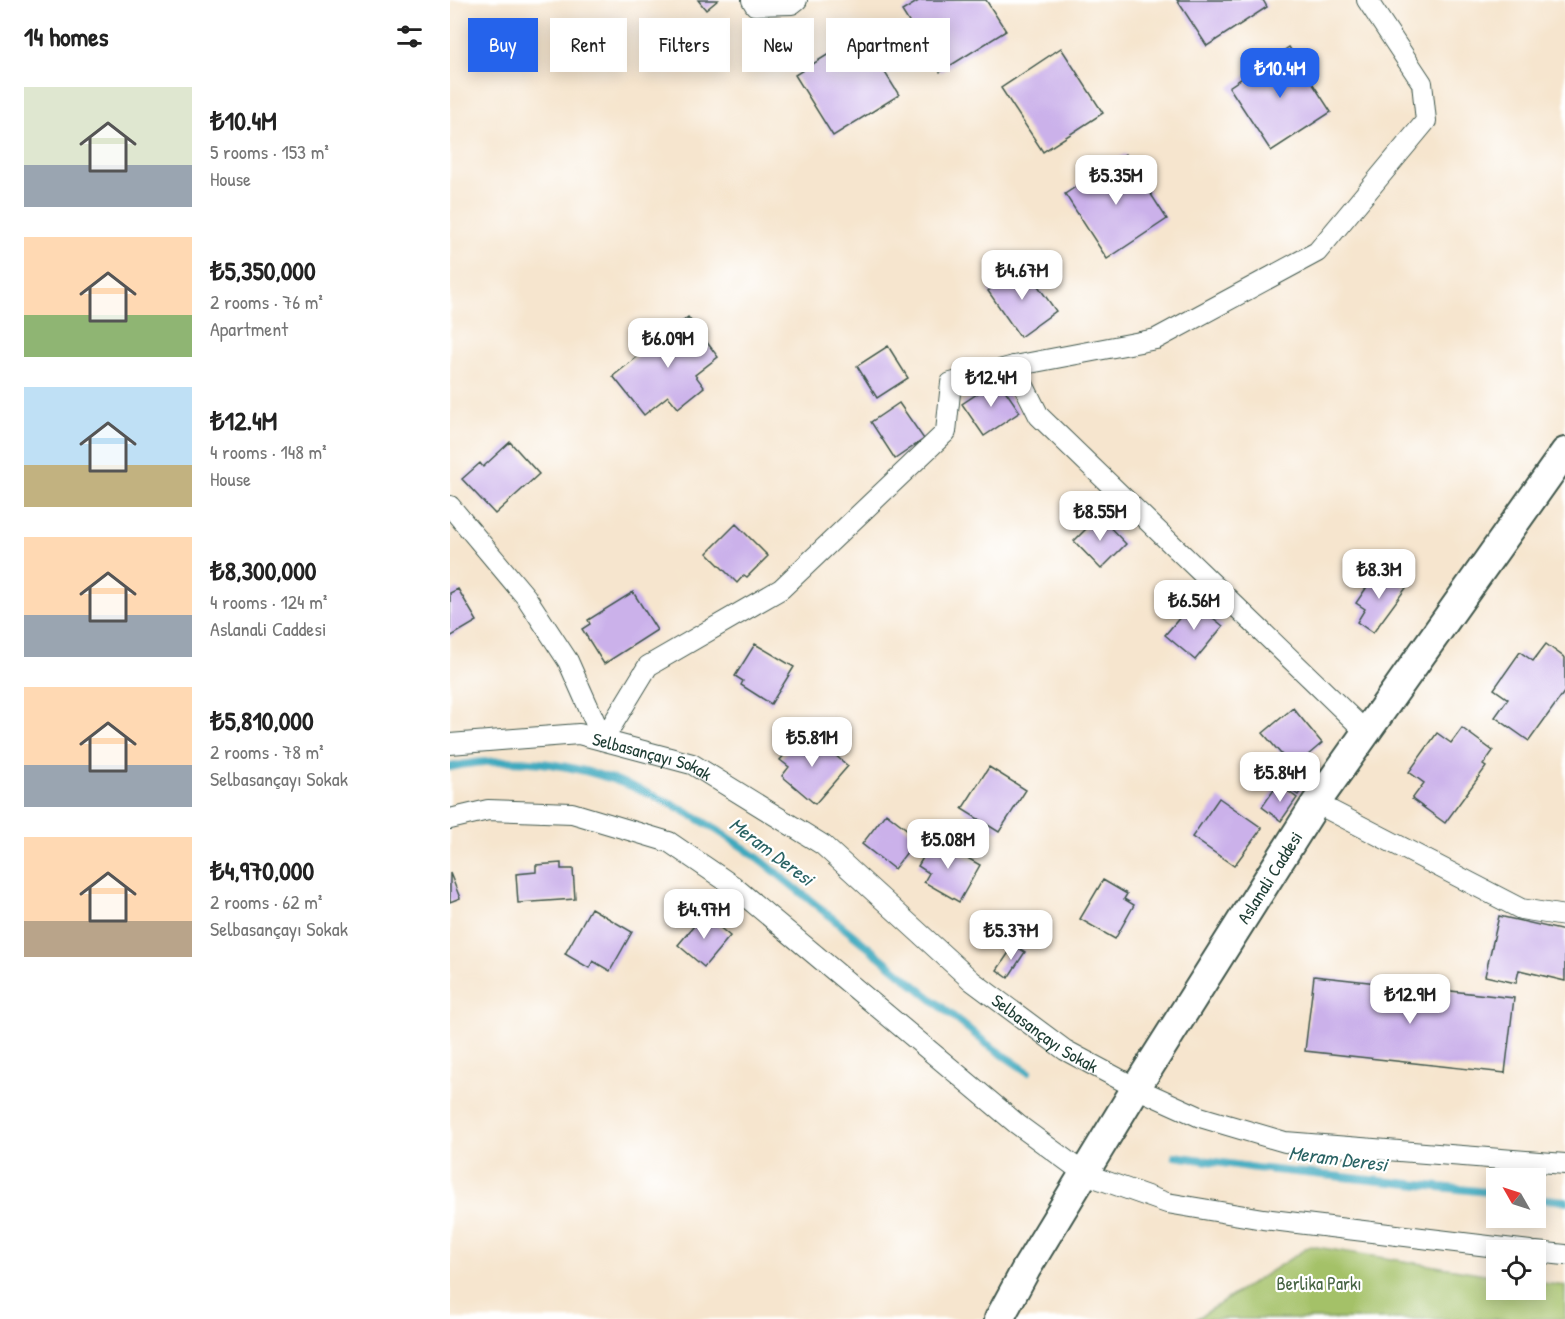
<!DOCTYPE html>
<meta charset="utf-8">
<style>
:root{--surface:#fff;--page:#f2f2f2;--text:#222;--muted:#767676;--accent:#2563eb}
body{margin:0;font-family:"Patrick Hand",sans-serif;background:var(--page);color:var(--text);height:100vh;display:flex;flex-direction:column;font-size:22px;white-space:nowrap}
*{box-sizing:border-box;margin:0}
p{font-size:20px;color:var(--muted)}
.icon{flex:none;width:33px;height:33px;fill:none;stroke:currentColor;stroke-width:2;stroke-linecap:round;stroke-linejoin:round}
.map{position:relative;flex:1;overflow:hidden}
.sheet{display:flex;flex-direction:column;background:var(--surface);width:450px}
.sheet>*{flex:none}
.top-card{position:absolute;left:18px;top:18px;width:570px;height:54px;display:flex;gap:12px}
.needle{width:39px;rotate:309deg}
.fabs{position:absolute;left:1036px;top:1168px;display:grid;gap:12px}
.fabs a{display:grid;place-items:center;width:60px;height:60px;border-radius:0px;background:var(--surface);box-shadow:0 3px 15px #0003;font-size:30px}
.price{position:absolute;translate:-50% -51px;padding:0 14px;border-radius:12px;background:#fff;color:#222;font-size:20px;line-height:39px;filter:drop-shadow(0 2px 3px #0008)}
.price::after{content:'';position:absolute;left:50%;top:36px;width:18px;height:14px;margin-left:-9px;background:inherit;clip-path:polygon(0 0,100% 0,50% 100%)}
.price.active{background:var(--accent);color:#fff}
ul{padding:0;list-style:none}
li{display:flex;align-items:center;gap:18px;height:150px;padding:0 24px}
li span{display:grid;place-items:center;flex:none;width:168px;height:120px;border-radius:0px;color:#555}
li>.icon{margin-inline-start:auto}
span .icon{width:72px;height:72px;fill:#fffc;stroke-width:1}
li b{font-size:26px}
h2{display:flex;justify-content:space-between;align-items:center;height:72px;padding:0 24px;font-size:26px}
.tag{padding:0 21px;border-radius:0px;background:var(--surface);box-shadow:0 3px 15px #0003;font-size:21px;line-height:54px}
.tag.active{background:var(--accent);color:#fff}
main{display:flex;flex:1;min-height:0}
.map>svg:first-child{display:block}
</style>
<main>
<section class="sheet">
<h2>14 homes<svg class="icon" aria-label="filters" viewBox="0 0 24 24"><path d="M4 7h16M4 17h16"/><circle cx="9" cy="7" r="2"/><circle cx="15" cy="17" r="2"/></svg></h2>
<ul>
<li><span style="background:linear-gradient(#dfe7d0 65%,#9aa5b1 0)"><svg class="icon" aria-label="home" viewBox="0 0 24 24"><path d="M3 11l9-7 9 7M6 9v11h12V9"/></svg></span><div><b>₺10.4M</b><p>5 rooms · 153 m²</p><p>House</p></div></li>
<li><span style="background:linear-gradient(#ffd9b3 65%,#8fb573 0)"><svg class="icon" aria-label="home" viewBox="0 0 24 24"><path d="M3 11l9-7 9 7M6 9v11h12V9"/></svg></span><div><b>₺5,350,000</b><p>2 rooms · 76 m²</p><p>Apartment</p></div></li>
<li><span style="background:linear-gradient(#bfe0f5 65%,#c2b280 0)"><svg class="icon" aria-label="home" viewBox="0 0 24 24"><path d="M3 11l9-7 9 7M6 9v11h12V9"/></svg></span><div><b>₺12.4M</b><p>4 rooms · 148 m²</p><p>House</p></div></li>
<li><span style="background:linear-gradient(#ffd9b3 65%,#9aa5b1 0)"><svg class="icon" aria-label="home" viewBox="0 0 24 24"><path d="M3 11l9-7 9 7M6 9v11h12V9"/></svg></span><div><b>₺8,300,000</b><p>4 rooms · 124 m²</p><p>Aslanali Caddesi</p></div></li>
<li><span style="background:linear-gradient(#ffd9b3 65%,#9aa5b1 0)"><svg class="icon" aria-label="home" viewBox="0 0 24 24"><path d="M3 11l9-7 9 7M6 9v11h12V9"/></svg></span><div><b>₺5,810,000</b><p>2 rooms · 78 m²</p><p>Selbasançayı Sokak</p></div></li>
<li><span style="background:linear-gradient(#ffd9b3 70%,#b9a48a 0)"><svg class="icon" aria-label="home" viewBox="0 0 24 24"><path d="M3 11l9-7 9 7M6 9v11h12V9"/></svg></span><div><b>₺4,970,000</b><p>2 rooms · 62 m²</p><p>Selbasançayı Sokak</p></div></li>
</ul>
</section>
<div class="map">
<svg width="1115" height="1319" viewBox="0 0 1115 1319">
<rect width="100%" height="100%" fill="#fff"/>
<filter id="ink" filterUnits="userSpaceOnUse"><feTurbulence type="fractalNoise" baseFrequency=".0167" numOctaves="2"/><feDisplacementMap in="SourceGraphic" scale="12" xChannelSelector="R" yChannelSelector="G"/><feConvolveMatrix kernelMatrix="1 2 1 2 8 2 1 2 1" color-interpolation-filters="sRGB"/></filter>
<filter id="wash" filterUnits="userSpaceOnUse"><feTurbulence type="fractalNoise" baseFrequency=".008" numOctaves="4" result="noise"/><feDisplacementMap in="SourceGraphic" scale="24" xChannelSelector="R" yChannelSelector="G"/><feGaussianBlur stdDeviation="1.35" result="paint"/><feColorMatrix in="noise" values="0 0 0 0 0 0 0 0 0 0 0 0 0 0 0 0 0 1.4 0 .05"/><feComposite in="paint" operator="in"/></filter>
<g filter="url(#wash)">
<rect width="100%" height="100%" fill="#f6e5ce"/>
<path fill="#a4c168" stroke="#627f4e" stroke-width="1.5" d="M860,1246l187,30v14h39v-8l29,4v33h-369z"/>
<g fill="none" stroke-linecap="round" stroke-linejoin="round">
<path stroke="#3ea9be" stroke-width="8" d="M0,767c114,-24 223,28 312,94l225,183 41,28
M725,1156l81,12 241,25
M1086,1198l29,3"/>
</g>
<g id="blocks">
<path fill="#cbb1ea" d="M248,0h20l-12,10z
M470,0h66l20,31 -66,41 -38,-61z
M727,0h86l4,7 -60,39z
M411,34l38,61 -66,41 -38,-61z
M839,47l42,65 -60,39 -42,-64z
M611,48l42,65 -60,39 -42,-64z
M675,154l42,65 -60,40 -42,-65z
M573,265l33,46 -36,26 -32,-46z
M238,317l30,40 -23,18 9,12 -26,21 -10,-12 -24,19 -31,-39z
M438,346l20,32 -31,20 -20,-32z
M548,380l22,32 -36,24 -22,-32z
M449,403l25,36 -29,20 -24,-37z
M60,442l29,32 -44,40 -33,-35 18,-16 3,4z
M649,516l27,28 -25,25 -27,-28z
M286,524l32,32 -21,21 -3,-2 -7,8 -30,-30z
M929,569l27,19 -33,45 -16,-11 8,-13 -9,-6z
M8,589l19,32 -27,16v-44z
M183,592l24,38 -53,34 -22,-35 8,-5 -2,-4z
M743,602l30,24 -28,34 -30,-25z
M305,644l39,23 -23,37 -30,-19 2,-4 -8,-5z
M1096,644l19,14v33l-36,50 -34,-24 13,-18 -14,-10 26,-37 13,9z
M843,708l29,35 -29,25 -30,-35z
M1012,728l31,23 -10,14 3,2 -41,56 -33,-24 12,-16 -15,-11 28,-39 14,10z
M351,735l9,8 5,-5 33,28 -33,38 -33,-28 7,-9 -9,-7z
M539,767l37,23 -27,42 -37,-23z
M842,768l16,13 -10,14 -20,-14 5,-7 3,2z
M828,784l19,14 -16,23 -19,-14z
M769,798l43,30 -28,38 -42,-29z
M436,813l32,25 -24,31 -32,-25z
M484,839l46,26 -21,37 -35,-20 5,-9 -11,-7z
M111,863v6h12l2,30 -57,4 -2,-29 20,-2v-7z
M0,873l10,25 -10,4z
M653,880l24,14 -3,5 10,6 -19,34 -35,-20z
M141,908l41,24 -22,39 -17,-10 -4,7 -24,-14z
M254,914l26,22 -26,31 -26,-22z
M1049,916l66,15v50l-46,-11 -3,13 -31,-7z
M564,945l11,7 -17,26 -11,-8z
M864,976l200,22 -9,75 -200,-22z"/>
</g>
</g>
<g filter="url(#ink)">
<use href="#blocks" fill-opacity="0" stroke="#3f564b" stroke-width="1.5"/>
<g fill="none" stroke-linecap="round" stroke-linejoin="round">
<defs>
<g id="street">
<path d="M302,0l3,5 37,-1 5,-4"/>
<path d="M564,366l25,50 326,315"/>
<path d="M0,506l76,91 42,64 35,79 45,-74 133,-77 165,-157 5,-49 63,-17 142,-27 161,-87 109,-131 -4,-38 -55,-83"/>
<path id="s1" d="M0,744l129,-10 113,30 131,81 149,136 93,69 71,38 64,29 85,25 280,22"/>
<path d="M866,803l205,106 44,7"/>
<path d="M0,819l38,-9 84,3 97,29 63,43 285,239 68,50 82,29 96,16 267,32"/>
<path d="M1086,1252l29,3"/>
</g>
<g id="secondary">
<path id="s2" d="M549,1319l27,-50 110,-181 180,-285 249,-351"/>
</g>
</defs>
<use href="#street" stroke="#3f564b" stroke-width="22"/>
<use href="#secondary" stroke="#3f564b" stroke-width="32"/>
<use href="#street" stroke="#fff" stroke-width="20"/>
<use href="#secondary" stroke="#fff" stroke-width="28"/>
</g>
</g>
<g text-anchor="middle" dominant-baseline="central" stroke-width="4.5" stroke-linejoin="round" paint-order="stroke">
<g font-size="18" fill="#1f3d34" stroke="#fff">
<text stroke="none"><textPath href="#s1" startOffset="206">Selbasançayı Sokak</textPath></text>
<text stroke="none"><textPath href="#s2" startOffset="518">Aslanali Caddesi</textPath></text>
<text stroke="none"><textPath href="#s1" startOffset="692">Selbasançayı Sokak</textPath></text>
</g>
<g font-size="18" fill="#476544" stroke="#fff">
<text x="869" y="1283">Berlika Parkı</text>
</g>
<g font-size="20" font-style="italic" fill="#2a6364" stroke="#fff">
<text transform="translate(322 851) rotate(37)">Meram Deresi</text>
<text transform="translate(888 1158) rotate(7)">Meram Deresi</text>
</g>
</g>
</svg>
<div class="fabs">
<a><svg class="needle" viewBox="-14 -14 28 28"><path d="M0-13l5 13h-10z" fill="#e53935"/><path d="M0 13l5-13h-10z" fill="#767676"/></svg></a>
<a><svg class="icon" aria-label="locate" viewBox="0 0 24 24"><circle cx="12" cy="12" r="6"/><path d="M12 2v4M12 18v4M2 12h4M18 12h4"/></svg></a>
</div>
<b class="price active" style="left:830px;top:99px">₺10.4M</b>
<b class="price" style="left:666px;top:206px">₺5.35M</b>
<b class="price" style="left:572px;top:301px">₺4.67M</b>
<b class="price" style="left:218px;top:369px">₺6.09M</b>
<b class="price" style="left:541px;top:408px">₺12.4M</b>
<b class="price" style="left:650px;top:542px">₺8.55M</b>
<b class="price" style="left:929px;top:600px">₺8.3M</b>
<b class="price" style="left:744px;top:631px">₺6.56M</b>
<b class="price" style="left:362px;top:768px">₺5.81M</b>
<b class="price" style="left:830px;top:803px">₺5.84M</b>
<b class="price" style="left:498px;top:870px">₺5.08M</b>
<b class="price" style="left:254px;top:940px">₺4.97M</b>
<b class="price" style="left:561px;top:961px">₺5.37M</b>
<b class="price" style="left:960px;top:1025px">₺12.9M</b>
<div class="top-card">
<a class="tag active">Buy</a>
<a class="tag">Rent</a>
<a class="tag">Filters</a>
<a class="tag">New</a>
<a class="tag">Apartment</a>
</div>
</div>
</main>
